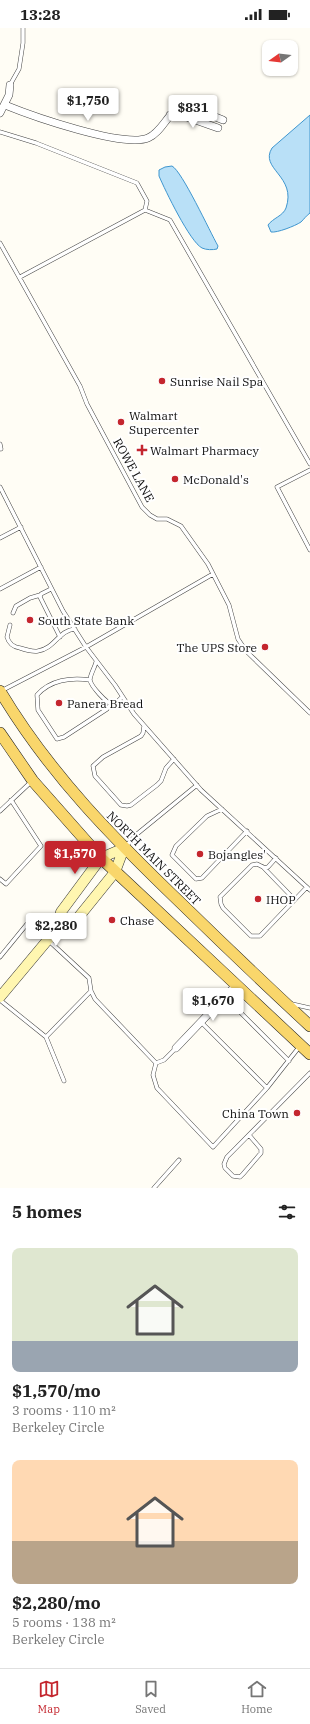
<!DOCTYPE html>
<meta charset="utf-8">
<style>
:root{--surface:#fff;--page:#f6f6f6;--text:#222;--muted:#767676;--line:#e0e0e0;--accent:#c4262e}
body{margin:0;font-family:"IBM Plex Serif",serif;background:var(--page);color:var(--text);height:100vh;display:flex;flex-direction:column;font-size:15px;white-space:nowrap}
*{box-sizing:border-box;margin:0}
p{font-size:13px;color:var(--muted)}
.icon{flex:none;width:22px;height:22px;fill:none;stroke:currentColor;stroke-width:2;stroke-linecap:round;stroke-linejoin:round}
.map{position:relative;height:1160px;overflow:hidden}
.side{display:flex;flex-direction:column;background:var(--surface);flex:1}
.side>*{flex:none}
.needle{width:26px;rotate:256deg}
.controls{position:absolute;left:262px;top:12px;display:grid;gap:8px}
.controls a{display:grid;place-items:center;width:36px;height:36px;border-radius:8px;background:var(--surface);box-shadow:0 1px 3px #0004;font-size:20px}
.price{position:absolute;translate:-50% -34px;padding:0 9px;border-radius:4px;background:#fff;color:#222;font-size:13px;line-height:26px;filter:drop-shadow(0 1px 2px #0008)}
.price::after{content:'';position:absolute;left:50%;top:24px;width:12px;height:9px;margin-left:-6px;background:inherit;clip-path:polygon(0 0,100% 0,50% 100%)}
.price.current{background:var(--accent);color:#fff}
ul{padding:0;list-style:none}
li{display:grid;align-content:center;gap:8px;height:212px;padding:0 12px}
li span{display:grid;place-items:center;height:124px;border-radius:8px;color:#555}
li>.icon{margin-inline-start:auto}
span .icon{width:72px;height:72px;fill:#fffc;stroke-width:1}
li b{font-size:17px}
h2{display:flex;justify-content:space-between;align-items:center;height:48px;padding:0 12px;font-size:17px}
.status{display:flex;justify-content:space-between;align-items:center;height:28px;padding:0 20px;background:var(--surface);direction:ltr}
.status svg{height:11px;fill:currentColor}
.tab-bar{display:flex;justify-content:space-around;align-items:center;height:56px;border-top:1px solid var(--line);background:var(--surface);font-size:11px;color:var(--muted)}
.tab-bar a{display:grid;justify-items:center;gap:2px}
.tab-bar .current{color:var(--accent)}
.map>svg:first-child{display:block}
</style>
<div class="status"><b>13:28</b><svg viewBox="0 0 49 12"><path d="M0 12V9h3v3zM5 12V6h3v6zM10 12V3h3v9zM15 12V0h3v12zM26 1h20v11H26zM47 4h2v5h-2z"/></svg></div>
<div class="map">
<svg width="310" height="1160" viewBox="0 0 310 1160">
<rect width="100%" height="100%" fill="#fffdf5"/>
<path fill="#b9e0f7" stroke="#3f96cf" d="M310,87v98c-4,3 -6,6 -9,9 -6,4 -24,11 -30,10l-3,-7c5,-7 15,-9 18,-17 11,-32 -27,-39 -14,-60z
M172,138c10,5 38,66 46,80l-1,3c-4,1 -11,1 -15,-1 -12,-6 -37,-58 -43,-72v-6l6,-3z"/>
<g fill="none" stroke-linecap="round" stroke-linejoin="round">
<defs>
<path id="lane" d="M10,57l9,-16 4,-26v-15
M0,104l36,11 101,40 10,18 -2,9 -125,67
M145,182l25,10 140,244
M0,215l80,143 7,18 55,103 8,8 7,4h10l14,7 27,38 21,41 9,34 8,12 64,62
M0,416l1,5
M310,442l-33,17 33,63
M0,459l63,124 23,36 29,38 19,29 67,76 109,100
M0,510l21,-11
M0,561l41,-22
M51,561l-10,5 -1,3 20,40
M13,585l3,-7 14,-8 10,-3
M10,597l-3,12c2,7 6,10 13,11 6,2 12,4 18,3 16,-2 21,-21 37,-22
M96,634c-1,5 -6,13 -6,18 1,6 16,23 22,24 4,0 7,-4 10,-7
M90,652c-19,-3 -40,0 -53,15l1,15 19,29 7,-2 43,-28 4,-5
M1,663l85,-44 127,-73
M144,698l-1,7 -2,3 -38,21 -10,9 2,10 26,29 6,1 4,-1 26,-20 4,-4 5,-13 8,-9
M222,781l-15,7 -31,30 -4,9 24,24 6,-1 45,-47
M0,783l31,-29
M126,818l11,-12 60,-49
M276,830l-8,9 -3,1 -8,-4 -5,1 -32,32 1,7 2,4 28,28h9l47,-49
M263,839l31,32
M0,851l6,5 35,-38 -30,-46
M0,929l27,-33 21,16 41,38 2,13 4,8 61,64 8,-3 12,-12
M225,969l64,64
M0,972l46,37 18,44
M292,976l18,4
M200,993l67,67 33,-42
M46,1009l45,-46
M156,1035l-3,12 4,13 56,59 54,-59
M249,1107l12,14v4l-18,21 -3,3 -7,-1 -8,-8 -1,-4 3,-7 83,-84
M154,1160l25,-28"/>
<path id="street" d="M5,77c27,11 118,43 143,33 16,-7 20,-29 38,-33l37,15
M0,85l9,-18 1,-10
M170,87h11l37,13
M176,1020l61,-64"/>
<path id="secondary" d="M56,902l17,-6 42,-52 9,-24
M0,969l56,-67 5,-18 40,-54 23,-10"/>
<path id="primary" d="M0,663c51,85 114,148 185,216 41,40 83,80 125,119
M0,705l33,48 68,77 209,196"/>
</defs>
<use href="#lane" stroke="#444" stroke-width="4.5"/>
<use href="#street" stroke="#444" stroke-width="8"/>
<use href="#secondary" stroke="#333" stroke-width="11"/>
<use href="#primary" stroke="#222" stroke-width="12"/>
<use href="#lane" stroke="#fff" stroke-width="3.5"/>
<use href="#street" stroke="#fff" stroke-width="7"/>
<use href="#secondary" stroke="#fff6b0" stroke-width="10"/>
<use href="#primary" stroke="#f9d66b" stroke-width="11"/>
</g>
<g fill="#c4262e" stroke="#fff" stroke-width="1.5">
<circle cx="162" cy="353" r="4"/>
<circle cx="121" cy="394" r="4"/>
<path d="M140 416h4v4h4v4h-4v4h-4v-4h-4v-4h4z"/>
<circle cx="175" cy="451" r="4"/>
<circle cx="30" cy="592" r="4"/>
<circle cx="265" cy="619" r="4"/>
<circle cx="59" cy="675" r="4"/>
<circle cx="200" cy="826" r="4"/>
<circle cx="258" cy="871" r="4"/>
<circle cx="112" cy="892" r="4"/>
<circle cx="297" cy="1085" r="4"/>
</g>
<g text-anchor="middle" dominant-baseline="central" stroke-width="4" stroke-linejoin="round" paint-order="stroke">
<g font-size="12" fill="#111" stroke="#fff" text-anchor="start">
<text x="170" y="353">Sunrise Nail Spa</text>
<text x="129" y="387">Walmart<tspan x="129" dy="14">Supercenter</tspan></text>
<text x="150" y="422">Walmart Pharmacy</text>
<text x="183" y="451">McDonald's</text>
<text x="38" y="592">South State Bank</text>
<text x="257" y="619" text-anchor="end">The UPS Store</text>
<text x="67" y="675">Panera Bread</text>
<text x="208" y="826">Bojangles'</text>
<text x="266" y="871">IHOP</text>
<text x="120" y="892">Chase</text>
<text x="289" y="1085" text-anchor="end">China Town</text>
</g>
<g font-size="12" fill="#111" stroke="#fff">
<text transform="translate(134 442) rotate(61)">ROWE LANE</text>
<text transform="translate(154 830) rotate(45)">NORTH MAIN STREET</text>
</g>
</g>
</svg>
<div class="controls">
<a><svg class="needle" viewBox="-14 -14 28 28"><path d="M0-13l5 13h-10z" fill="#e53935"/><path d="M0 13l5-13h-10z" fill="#767676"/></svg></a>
</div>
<b class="price" style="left:88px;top:94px">$1,750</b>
<b class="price" style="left:193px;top:101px">$831</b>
<b class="price current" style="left:75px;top:847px">$1,570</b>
<b class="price" style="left:56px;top:919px">$2,280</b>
<b class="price" style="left:213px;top:994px">$1,670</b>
</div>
<section class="side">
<h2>5 homes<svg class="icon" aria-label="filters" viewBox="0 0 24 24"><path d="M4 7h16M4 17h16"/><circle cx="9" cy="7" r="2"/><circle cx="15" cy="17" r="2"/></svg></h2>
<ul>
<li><span style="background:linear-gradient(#dfe7d0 75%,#9aa5b1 0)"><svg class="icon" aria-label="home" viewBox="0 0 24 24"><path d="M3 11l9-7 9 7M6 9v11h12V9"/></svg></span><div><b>$1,570/mo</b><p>3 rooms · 110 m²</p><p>Berkeley Circle</p></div></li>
<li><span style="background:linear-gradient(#ffd9b3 65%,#b9a48a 0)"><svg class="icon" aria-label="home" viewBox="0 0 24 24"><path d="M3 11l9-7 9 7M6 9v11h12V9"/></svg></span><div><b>$2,280/mo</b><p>5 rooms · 138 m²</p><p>Berkeley Circle</p></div></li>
</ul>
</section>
<nav class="tab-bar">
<a class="current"><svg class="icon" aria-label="map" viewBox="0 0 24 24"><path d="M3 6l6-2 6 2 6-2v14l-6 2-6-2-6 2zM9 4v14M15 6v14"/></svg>Map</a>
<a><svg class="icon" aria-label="saved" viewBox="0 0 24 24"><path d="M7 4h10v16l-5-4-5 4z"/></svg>Saved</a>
<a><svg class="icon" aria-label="home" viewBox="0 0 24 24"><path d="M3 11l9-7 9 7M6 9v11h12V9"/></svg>Home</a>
</nav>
